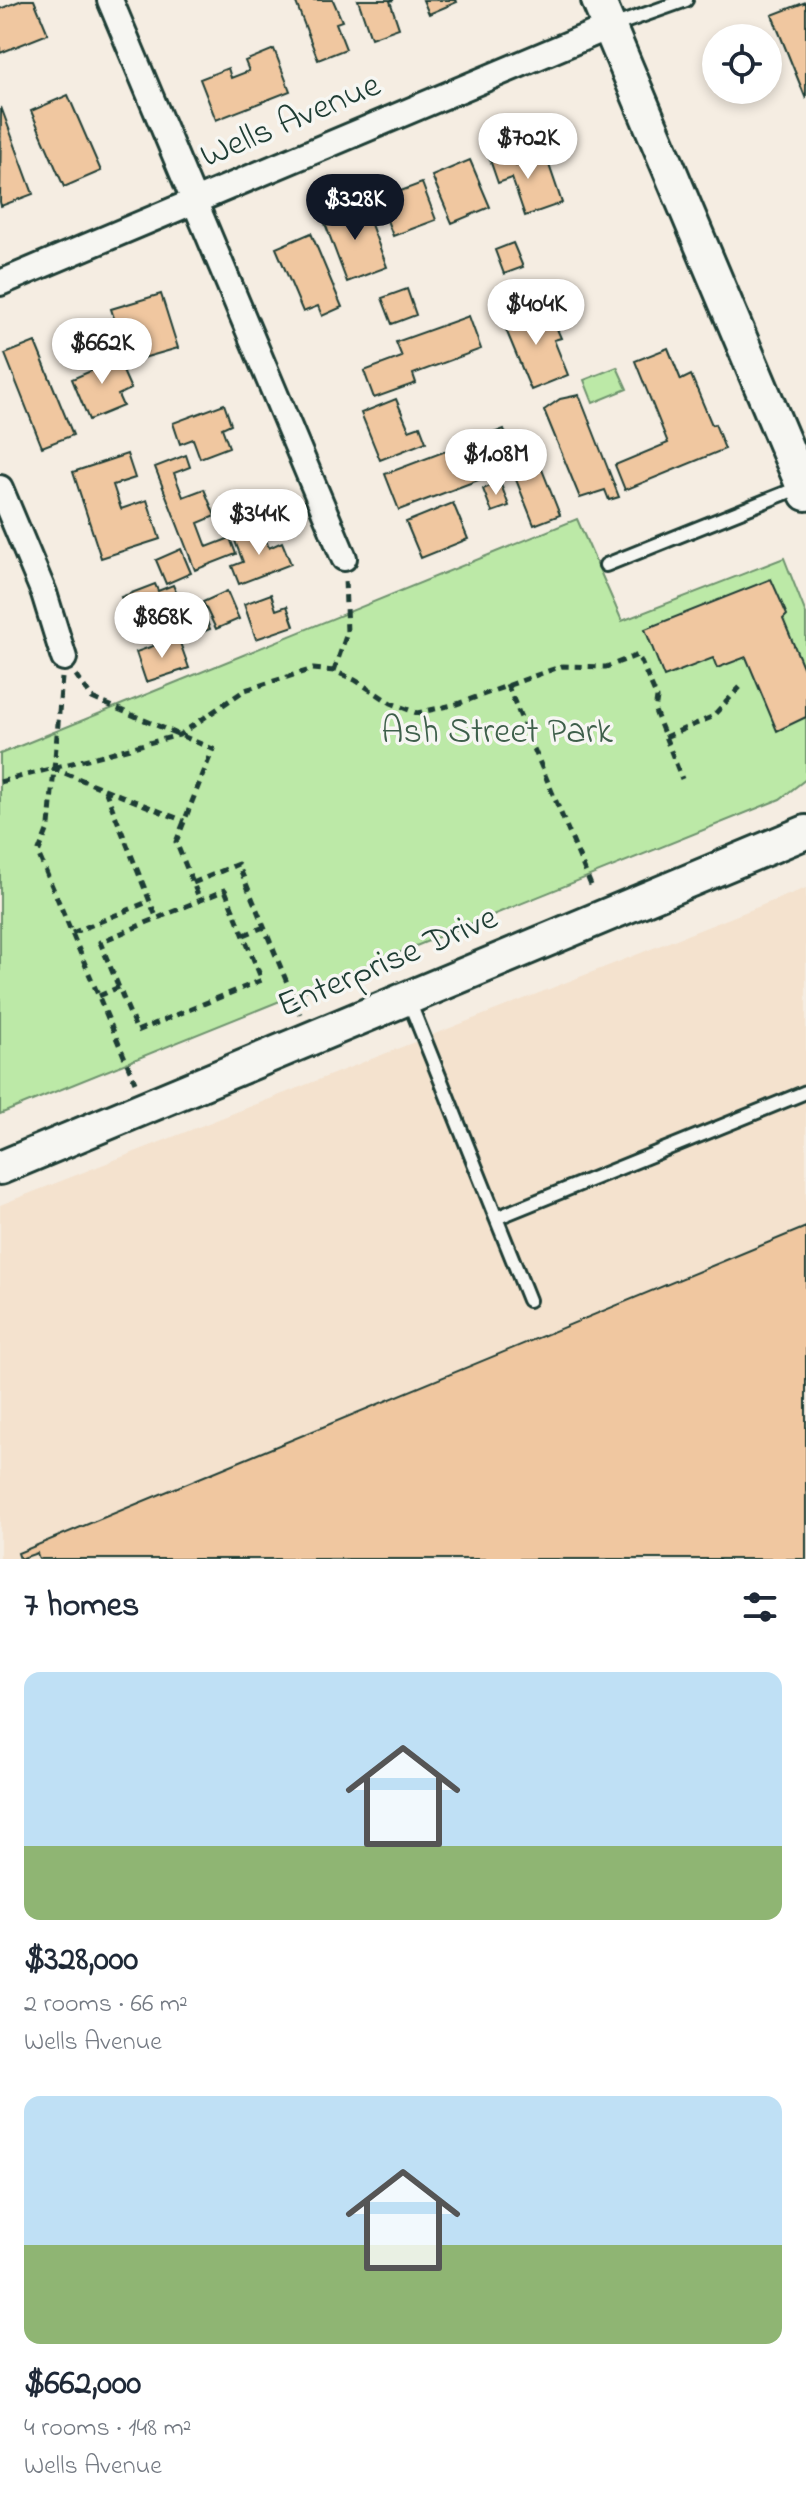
<!DOCTYPE html>
<meta charset="utf-8">
<style>
:root{--surface:#fff;--page:#f2f2f3;--text:#1f2937;--muted:#747a83;--accent:#111827}
body{margin:0;font-family:"Indie Flower",sans-serif;background:var(--page);color:var(--text);height:100vh;display:flex;flex-direction:column;font-size:30px;white-space:nowrap}
*{box-sizing:border-box;margin:0}
p{font-size:26px;color:var(--muted)}
.icon{flex:none;width:44px;height:44px;fill:none;stroke:currentColor;stroke-width:2;stroke-linecap:round;stroke-linejoin:round}
.map{position:relative;height:1559px;overflow:hidden}
.sheet{display:flex;flex-direction:column;background:var(--surface);flex:1}
.sheet>*{flex:none}
.fabs{position:absolute;left:702px;top:24px;display:grid;gap:16px}
.fabs a{display:grid;place-items:center;width:80px;height:80px;border-radius:50%;background:var(--surface);box-shadow:0 4px 12px #0003;font-size:40px}
.price{position:absolute;translate:-50% -68px;padding:0 18px;border-radius:28px;background:#fff;color:#222;font-size:26px;line-height:52px;filter:drop-shadow(0 2px 4px #0008)}
.price::after{content:'';position:absolute;left:50%;top:48px;width:24px;height:18px;margin-left:-12px;background:inherit;clip-path:polygon(0 0,100% 0,50% 100%)}
.price.active{background:var(--accent);color:#fff}
ul{padding:0;list-style:none}
li{display:grid;align-content:center;gap:16px;height:424px;padding:0 24px}
li span{display:grid;place-items:center;height:248px;border-radius:16px;color:#555}
li>.icon{margin-inline-start:auto}
span .icon{width:144px;height:144px;fill:#fffc;stroke-width:1}
li b{font-size:34px}
h2{display:flex;justify-content:space-between;align-items:center;height:96px;padding:0 24px;font-size:34px}
.map>svg:first-child{display:block}
</style>
<div class="map">
<svg width="806" height="1559" viewBox="0 0 806 1559">
<rect width="100%" height="100%" fill="#f5ede2"/>
<filter id="ink" filterUnits="userSpaceOnUse"><feTurbulence type="fractalNoise" baseFrequency=".0125" numOctaves="2"/><feDisplacementMap in="SourceGraphic" scale="16" xChannelSelector="R" yChannelSelector="G"/><feConvolveMatrix kernelMatrix="1 2 1 2 8 2 1 2 1" color-interpolation-filters="sRGB"/></filter>
<g filter="url(#ink)">
<path fill="#f4e2ce" d="M806,888v671h-806v-354z"/>
<path fill="#bce9a7" stroke="#6e936e" stroke-width="2" d="M617,367l10,22 -34,14 -9,-23z
M577,519l45,102 162,-63 22,56v165l-26,20 -780,315v-360z"/>
<path fill="#f0c7a0" stroke="#1f3d34" stroke-width="2" d="M22,0h12l14,34 -48,19v-44z
M295,0h38l9,21 -6,2 10,26 -28,11z
M358,0h36l-4,1 9,27 -28,10z
M423,0h33l1,2 -28,12z
M806,2v97l-34,-84z
M274,49l16,42 -74,29 -16,-41 28,-11 3,10 18,-7 -4,-10z
M68,95l33,76 -37,16 -33,-76z
M1,107l32,87 -32,12 -1,-4z
M510,147l6,19 30,-10 16,47 -37,13 -13,-38 -14,5 -10,-29z
M470,160l20,47 -38,16 -20,-47z
M422,183l14,37 -43,16 -14,-37z
M363,203l24,64 -40,15 -24,-64z
M311,233l31,74 -20,9 -4,-10 -15,6 -27,-64z
M513,243l10,24 -19,7 -9,-24z
M407,289l9,26 -24,9 -10,-26z
M161,294l17,54 -35,10 -8,-27 -15,5 -9,-27z
M540,305l8,19 6,-2 7,16 -7,2 14,35 -37,15 -29,-70z
M469,316l12,33 -68,25 3,9 -42,15 -10,-27 38,-14 -6,-15z
M35,342l38,93 -31,12 -37,-93z
M668,348l13,32 10,-5 21,50 3,-1 10,25 -100,41 -10,-25 53,-22 -33,-82z
M114,351l17,38 -13,6 5,11 -34,14 -17,-41 26,-11 -4,-9z
M579,395l40,102 -10,3 -4,-10 -25,8 -36,-88 16,-11z
M396,399l13,31 11,-4 6,16 -46,18 -19,-47z
M224,404l7,20 -9,4 7,19 -29,11 -7,-19 -13,5 -7,-21z
M504,429l14,36 -119,45 -14,-36z
M127,454l8,24 -22,7 8,24 26,-9 13,39 -59,19 -28,-86z
M186,455l4,12 -16,6 9,24 21,-8 11,27 -17,7 9,24 23,-9 6,16 -41,16 -40,-103z
M541,467l19,48 -26,10 -19,-48z
M500,482l9,24 -17,6 -9,-23z
M453,503l15,36 -47,19 -15,-36z
M262,530l7,18 13,-6 9,22 -52,20 -7,-18 11,-4 -8,-21z
M181,549l10,24 -25,11 -10,-24z
M771,579l16,36 -4,4 23,55v43l-29,14 -31,-74 -29,11 -4,-10 -49,19 -19,-48z
M155,584l3,7 15,-6 10,23 -50,19 -12,-30z
M227,591l12,28 -23,10 -13,-27z
M271,594l5,16 11,-4 7,20 -38,13 -12,-35z
M201,607l9,22 -17,7 -9,-23z
M178,637l11,31 -43,14 -10,-30z
M806,1227v332h-767l-2,-6 -17,6 -2,-6z"/>
<g fill="none" stroke-linecap="round" stroke-linejoin="round">
<defs>
<path id="lane" d="M610,27l76,-27
M606,565l197,-79
M409,1001l120,299
M496,1218l310,-126"/>
<path id="street" d="M110,0l234,558
M0,283l609,-256
M0,488l44,105 20,65"/>
<path id="secondary" d="M598,0l208,494
M0,1168l806,-336"/>
</defs>
<use href="#lane" stroke="#1f3d34" stroke-width="18"/>
<use href="#street" stroke="#1f3d34" stroke-width="30"/>
<use href="#secondary" stroke="#1f3d34" stroke-width="38"/>
<path stroke="#1f3d34" stroke-width="5" stroke-dasharray="8 6" stroke-linecap="butt" d="M334,671l13,-38 -2,-54
M76,675l16,23 121,51 -37,93 24,58
M62,678l-13,148 -11,27 97,229
M507,684l86,206
M665,737l47,-20 31,-33
M52,768l132,53
M0,782l179,-47 66,-45 68,-21 21,2 21,9 36,23 26,10 40,-9 105,-38 44,1 32,-12 19,43 -2,13 27,68
M105,790l52,129
M193,883l45,-19 62,150
M225,890l37,90 -125,51 -37,-89z
M72,933l78,-32
M244,935l20,-8
M99,996l20,-9"/>
<use href="#lane" stroke="#f6f6f2" stroke-width="12"/>
<use href="#street" stroke="#f6f6f2" stroke-width="24"/>
<use href="#secondary" stroke="#f6f6f2" stroke-width="32"/>
</g>
</g>
<g text-anchor="middle" dominant-baseline="central" stroke-width="7" stroke-linejoin="round" paint-order="stroke">
<g font-size="36" fill="#1f3d34" stroke="#f6f6f2">
<text transform="translate(291 122) rotate(-23)">Wells Avenue</text>
<text transform="translate(388 963) rotate(-23)">Enterprise Drive</text>
</g>
<g font-size="36" fill="#3e5f4b" stroke="#f6f6f2">
<text x="497" y="733">Ash Street Park</text>
</g>
</g>
</svg>
<div class="fabs">
<a><svg class="icon" aria-label="locate" viewBox="0 0 24 24"><circle cx="12" cy="12" r="6"/><path d="M12 2v4M12 18v4M2 12h4M18 12h4"/></svg></a>
</div>
<b class="price" style="left:528px;top:181px">$702K</b>
<b class="price active" style="left:355px;top:242px">$328K</b>
<b class="price" style="left:536px;top:347px">$404K</b>
<b class="price" style="left:102px;top:386px">$662K</b>
<b class="price" style="left:496px;top:497px">$1.08M</b>
<b class="price" style="left:259px;top:557px">$344K</b>
<b class="price" style="left:162px;top:660px">$868K</b>
</div>
<section class="sheet">
<h2>7 homes<svg class="icon" aria-label="filters" viewBox="0 0 24 24"><path d="M4 7h16M4 17h16"/><circle cx="9" cy="7" r="2"/><circle cx="15" cy="17" r="2"/></svg></h2>
<ul>
<li><span style="background:linear-gradient(#bfe0f5 70%,#8fb573 0)"><svg class="icon" aria-label="home" viewBox="0 0 24 24"><path d="M3 11l9-7 9 7M6 9v11h12V9"/></svg></span><div><b>$328,000</b><p>2 rooms · 66 m²</p><p>Wells Avenue</p></div></li>
<li><span style="background:linear-gradient(#bfe0f5 60%,#8fb573 0)"><svg class="icon" aria-label="home" viewBox="0 0 24 24"><path d="M3 11l9-7 9 7M6 9v11h12V9"/></svg></span><div><b>$662,000</b><p>4 rooms · 148 m²</p><p>Wells Avenue</p></div></li>
</ul>
</section>
